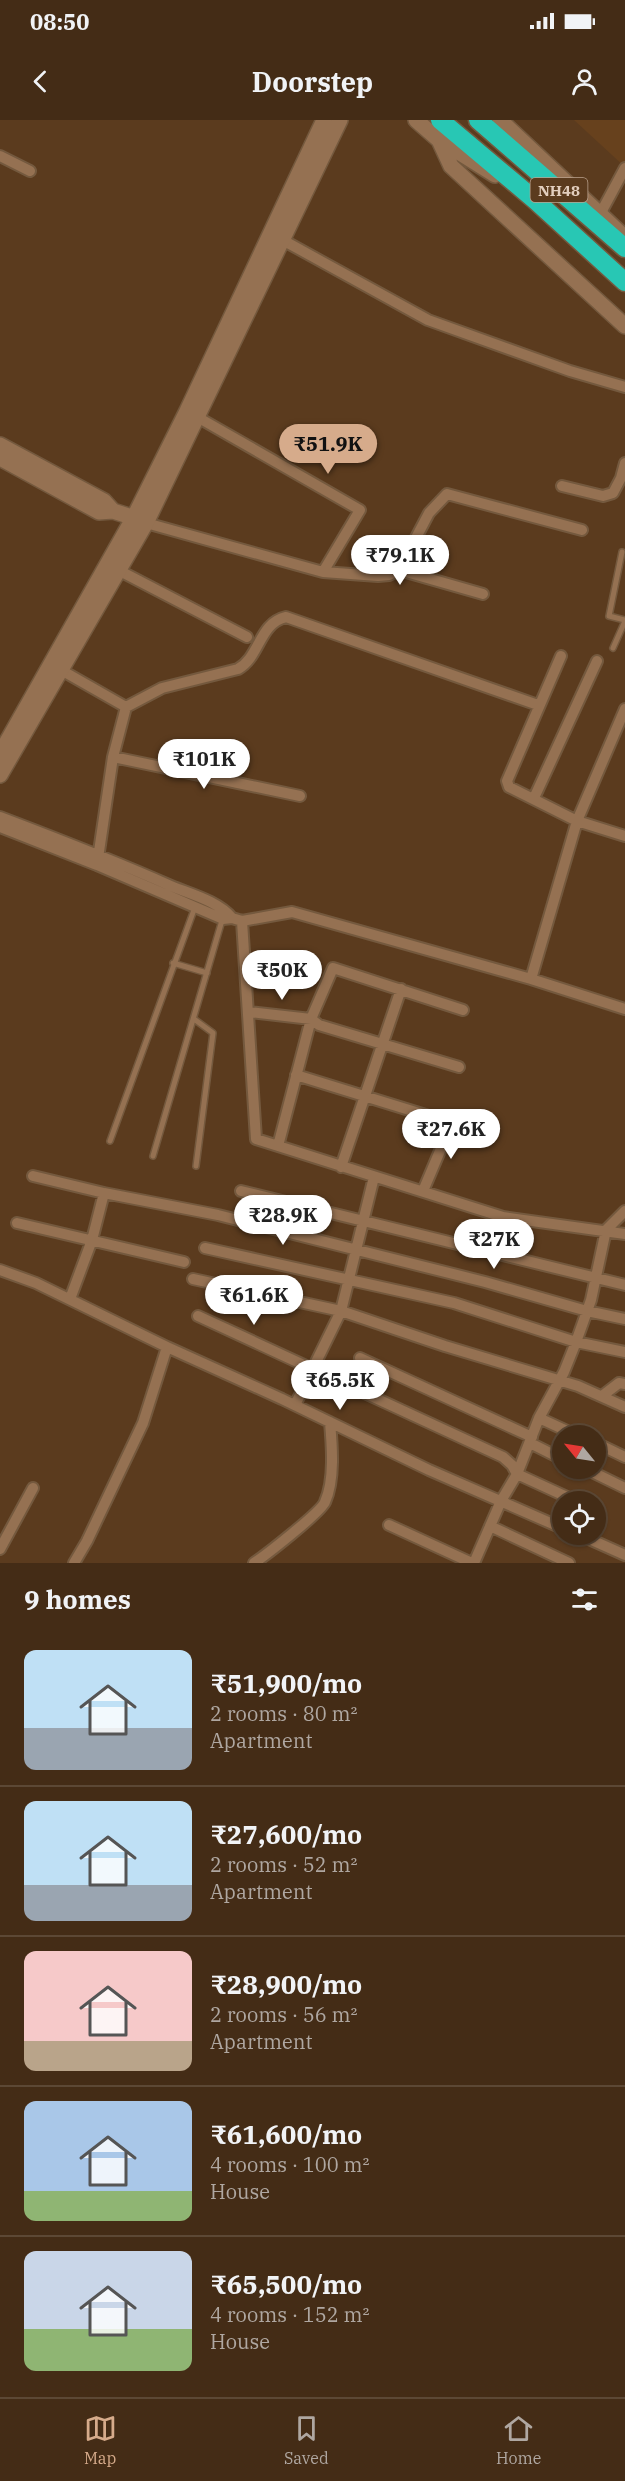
<!DOCTYPE html>
<meta charset="utf-8">
<style>
:root{--surface:#442c16;--page:#4e3823;--text:#f1f3f6;--muted:#afa7a1;--line:#5c4835;--accent:#d6ab8b}
body{margin:0;font-family:"IBM Plex Serif",serif;background:var(--page);color:var(--text);height:100vh;display:flex;flex-direction:column;font-size:22px;white-space:nowrap}
*{box-sizing:border-box;margin:0}
p{font-size:20px;color:var(--muted)}
.icon{flex:none;width:33px;height:33px;fill:none;stroke:currentColor;stroke-width:2;stroke-linecap:round;stroke-linejoin:round}
.map{position:relative;height:1443px;overflow:hidden}
.details{display:flex;flex-direction:column;background:var(--surface);flex:1}
.details>*{flex:none}
.needle{width:39px;rotate:300deg}
.fabs{position:absolute;left:552px;top:1305px;display:grid;gap:12px}
.fabs a{display:grid;place-items:center;width:54px;height:54px;border-radius:50%;background:var(--surface);box-shadow:0 2px 4px #0004,0 0 0 2px var(--line);font-size:30px}
.price{position:absolute;translate:-50% -51px;padding:0 14px;border-radius:21px;background:#fff;color:#222;font-size:20px;line-height:39px;filter:drop-shadow(0 2px 3px #0008)}
.price::after{content:'';position:absolute;left:50%;top:36px;width:18px;height:14px;margin-left:-9px;background:inherit;clip-path:polygon(0 0,100% 0,50% 100%)}
.price.on{background:var(--accent);color:#111}
ul{padding:0;list-style:none}
li{display:flex;align-items:center;gap:18px;height:150px;padding:0 24px}
li+li{border-top:2px solid var(--line)}
li span{display:grid;place-items:center;flex:none;width:168px;height:120px;border-radius:12px;color:#555}
li>.icon{margin-inline-start:auto}
span .icon{width:72px;height:72px;fill:#fffc;stroke-width:1}
li b{font-size:26px}
h2{display:flex;justify-content:space-between;align-items:center;height:72px;padding:0 24px;font-size:26px}
.status{display:flex;justify-content:space-between;align-items:center;height:42px;padding:0 30px;background:var(--surface);direction:ltr}
.status svg{height:16px;fill:currentColor}
header{display:flex;justify-content:space-between;align-items:center;height:78px;padding:0 24px;background:var(--surface);font-size:27px;font-weight:700}
.tab-bar{display:flex;justify-content:space-around;align-items:center;height:84px;border-top:2px solid var(--line);background:var(--surface);font-size:16px;color:var(--muted)}
.tab-bar a{display:grid;justify-items:center;gap:3px}
.tab-bar .on{color:var(--accent)}
.map>svg:first-child{display:block}
</style>
<div class="status"><b>08:50</b><svg viewBox="0 0 49 12"><path d="M0 12V9h3v3zM5 12V6h3v6zM10 12V3h3v9zM15 12V0h3v12zM26 1h20v11H26zM47 4h2v5h-2z"/></svg></div>
<header><svg class="icon" aria-label="back" viewBox="0 0 24 24"><path d="M15 5l-7 7 7 7"/></svg>Doorstep<svg class="icon" aria-label="person" viewBox="0 0 24 24"><circle cx="12" cy="8" r="4"/><path d="M4 21q1-7 8-7t8 7"/></svg></header>
<div class="map">
<svg width="625" height="1443" viewBox="0 0 625 1443">
<rect width="100%" height="100%" fill="#5b3b1e"/>
<path fill="#67411d" d="M574,0h51v47z"/>
<g fill="none" stroke-linecap="round" stroke-linejoin="round">
<defs>
<path id="lane" d="M622,432l-13,64 16,4
M613,528l12,-27
M173,843l34,10
M194,899l19,14 -17,133
M110,1021l85,-234
M153,1036l70,-239"/>
<path id="street" d="M0,36l30,15
M598,98l27,-50
M277,117l151,83 142,51 55,16
M192,294l168,96 -37,62
M562,366l41,10 10,-3 8,-15 4,-15
M146,403l177,49 55,4 11,-1 10,-5 30,-57 18,-19 135,36
M399,450l84,24
M120,451l127,66
M561,536l-54,125 2,6 68,34 48,15
M61,550l65,37
M113,637l187,39
M534,678l63,-137
M0,697c58,22 115,44 171,69 19,8 47,15 61,32
M0,707l97,38 126,54 9,-1 10,3 14,218 247,78 122,17
M97,745l16,-108 13,-50 36,-19 76,-19c22,-12 21,-46 48,-52l252,88
M242,801l50,-9 239,67 94,30
M531,859l46,-158 48,-112
M249,892l62,7 8,6 140,42
M296,955l149,46v18l-22,52
M278,1026l33,-127 22,-51 130,42
M341,1047l60,-178
M33,1056l71,17 114,22 267,67 102,29 38,8
M241,1071l384,94
M17,1103l167,39
M205,1128l249,55 122,39 49,10
M0,1150l36,13 131,64 -24,76 -56,118 -13,22
M193,1159l148,32 104,35 133,40 47,21
M70,1179l22,-59 12,-47
M198,1196l305,141 9,8 5,9 61,28
M167,1227l115,52 147,71 133,58
M360,1238l172,79
M602,1276l17,-13 6,1
M295,1285l46,-94 33,-134
M539,1298l39,18
M530,1323l32,16
M596,1323l29,14
M584,1348l41,20
M389,1405l83,38
M490,1406l79,37
M578,1414l47,21
M0,1429l33,-61
M254,1443c12,-8 67,-51 71,-61 10,-22 7,-57 5,-80
M474,1443l27,-62 16,-27 22,-56 25,-46 12,-30 15,-42 15,-70 19,-19"/>
<path id="secondary" d="M416,0l23,20 12,26 174,160
M500,0l120,113
M439,20l56,35
M0,325l104,56 9,10
M0,338l99,54 14,-1 28,9
M0,634l134,-237 53,-106 137,-291
M0,655l146,-252 194,-403"/>
<path id="highway" d="M440,0l95,80 90,82
M478,0l147,128"/>
</defs>
<use href="#lane" stroke="#74593e" stroke-width="8"/>
<use href="#street" stroke="#74593e" stroke-width="14"/>
<use href="#secondary" stroke="#74593e" stroke-width="18"/>
<use href="#highway" stroke="#74593e" stroke-width="21"/>
<use href="#lane" stroke="#957152" stroke-width="5"/>
<use href="#street" stroke="#957152" stroke-width="10"/>
<use href="#secondary" stroke="#957152" stroke-width="15"/>
<use href="#highway" stroke="#28c7b4" stroke-width="18"/>
</g>
<g text-anchor="middle" dominant-baseline="central" stroke-width="6" stroke-linejoin="round" paint-order="stroke">
<rect fill="#5b3b1e" stroke="#baa28e" stroke-width="1.5" x="530.5" y="58" width="57" height="24" rx="4.5"/>
<g font-size="15" font-weight="bold" fill="#e2cebe">
<text x="559" y="70">NH48</text>
</g>
</g>
</svg>
<div class="fabs">
<a><svg class="needle" viewBox="-14 -14 28 28"><path d="M0-13l5 13h-10z" fill="#e53935"/><path d="M0 13l5-13h-10z" fill="#afa7a1"/></svg></a>
<a><svg class="icon" aria-label="locate" viewBox="0 0 24 24"><circle cx="12" cy="12" r="6"/><path d="M12 2v4M12 18v4M2 12h4M18 12h4"/></svg></a>
</div>
<b class="price on" style="left:328px;top:355px">₹51.9K</b>
<b class="price" style="left:400px;top:466px">₹79.1K</b>
<b class="price" style="left:204px;top:670px">₹101K</b>
<b class="price" style="left:282px;top:881px">₹50K</b>
<b class="price" style="left:451px;top:1040px">₹27.6K</b>
<b class="price" style="left:283px;top:1126px">₹28.9K</b>
<b class="price" style="left:494px;top:1150px">₹27K</b>
<b class="price" style="left:254px;top:1206px">₹61.6K</b>
<b class="price" style="left:340px;top:1291px">₹65.5K</b>
</div>
<section class="details">
<h2>9 homes<svg class="icon" aria-label="filters" viewBox="0 0 24 24"><path d="M4 7h16M4 17h16"/><circle cx="9" cy="7" r="2"/><circle cx="15" cy="17" r="2"/></svg></h2>
<ul>
<li><span style="background:linear-gradient(#bfe0f5 65%,#9aa5b1 0)"><svg class="icon" aria-label="home" viewBox="0 0 24 24"><path d="M3 11l9-7 9 7M6 9v11h12V9"/></svg></span><div><b>₹51,900/mo</b><p>2 rooms · 80 m²</p><p>Apartment</p></div></li>
<li><span style="background:linear-gradient(#bfe0f5 70%,#9aa5b1 0)"><svg class="icon" aria-label="home" viewBox="0 0 24 24"><path d="M3 11l9-7 9 7M6 9v11h12V9"/></svg></span><div><b>₹27,600/mo</b><p>2 rooms · 52 m²</p><p>Apartment</p></div></li>
<li><span style="background:linear-gradient(#f6c9c9 75%,#b9a48a 0)"><svg class="icon" aria-label="home" viewBox="0 0 24 24"><path d="M3 11l9-7 9 7M6 9v11h12V9"/></svg></span><div><b>₹28,900/mo</b><p>2 rooms · 56 m²</p><p>Apartment</p></div></li>
<li><span style="background:linear-gradient(#a9c7e8 75%,#8fb573 0)"><svg class="icon" aria-label="home" viewBox="0 0 24 24"><path d="M3 11l9-7 9 7M6 9v11h12V9"/></svg></span><div><b>₹61,600/mo</b><p>4 rooms · 100 m²</p><p>House</p></div></li>
<li><span style="background:linear-gradient(#c9d6e8 65%,#8fb573 0)"><svg class="icon" aria-label="home" viewBox="0 0 24 24"><path d="M3 11l9-7 9 7M6 9v11h12V9"/></svg></span><div><b>₹65,500/mo</b><p>4 rooms · 152 m²</p><p>House</p></div></li>
</ul>
</section>
<nav class="tab-bar">
<a class="on"><svg class="icon" aria-label="map" viewBox="0 0 24 24"><path d="M3 6l6-2 6 2 6-2v14l-6 2-6-2-6 2zM9 4v14M15 6v14"/></svg>Map</a>
<a><svg class="icon" aria-label="saved" viewBox="0 0 24 24"><path d="M7 4h10v16l-5-4-5 4z"/></svg>Saved</a>
<a><svg class="icon" aria-label="home" viewBox="0 0 24 24"><path d="M3 11l9-7 9 7M6 9v11h12V9"/></svg>Home</a>
</nav>
